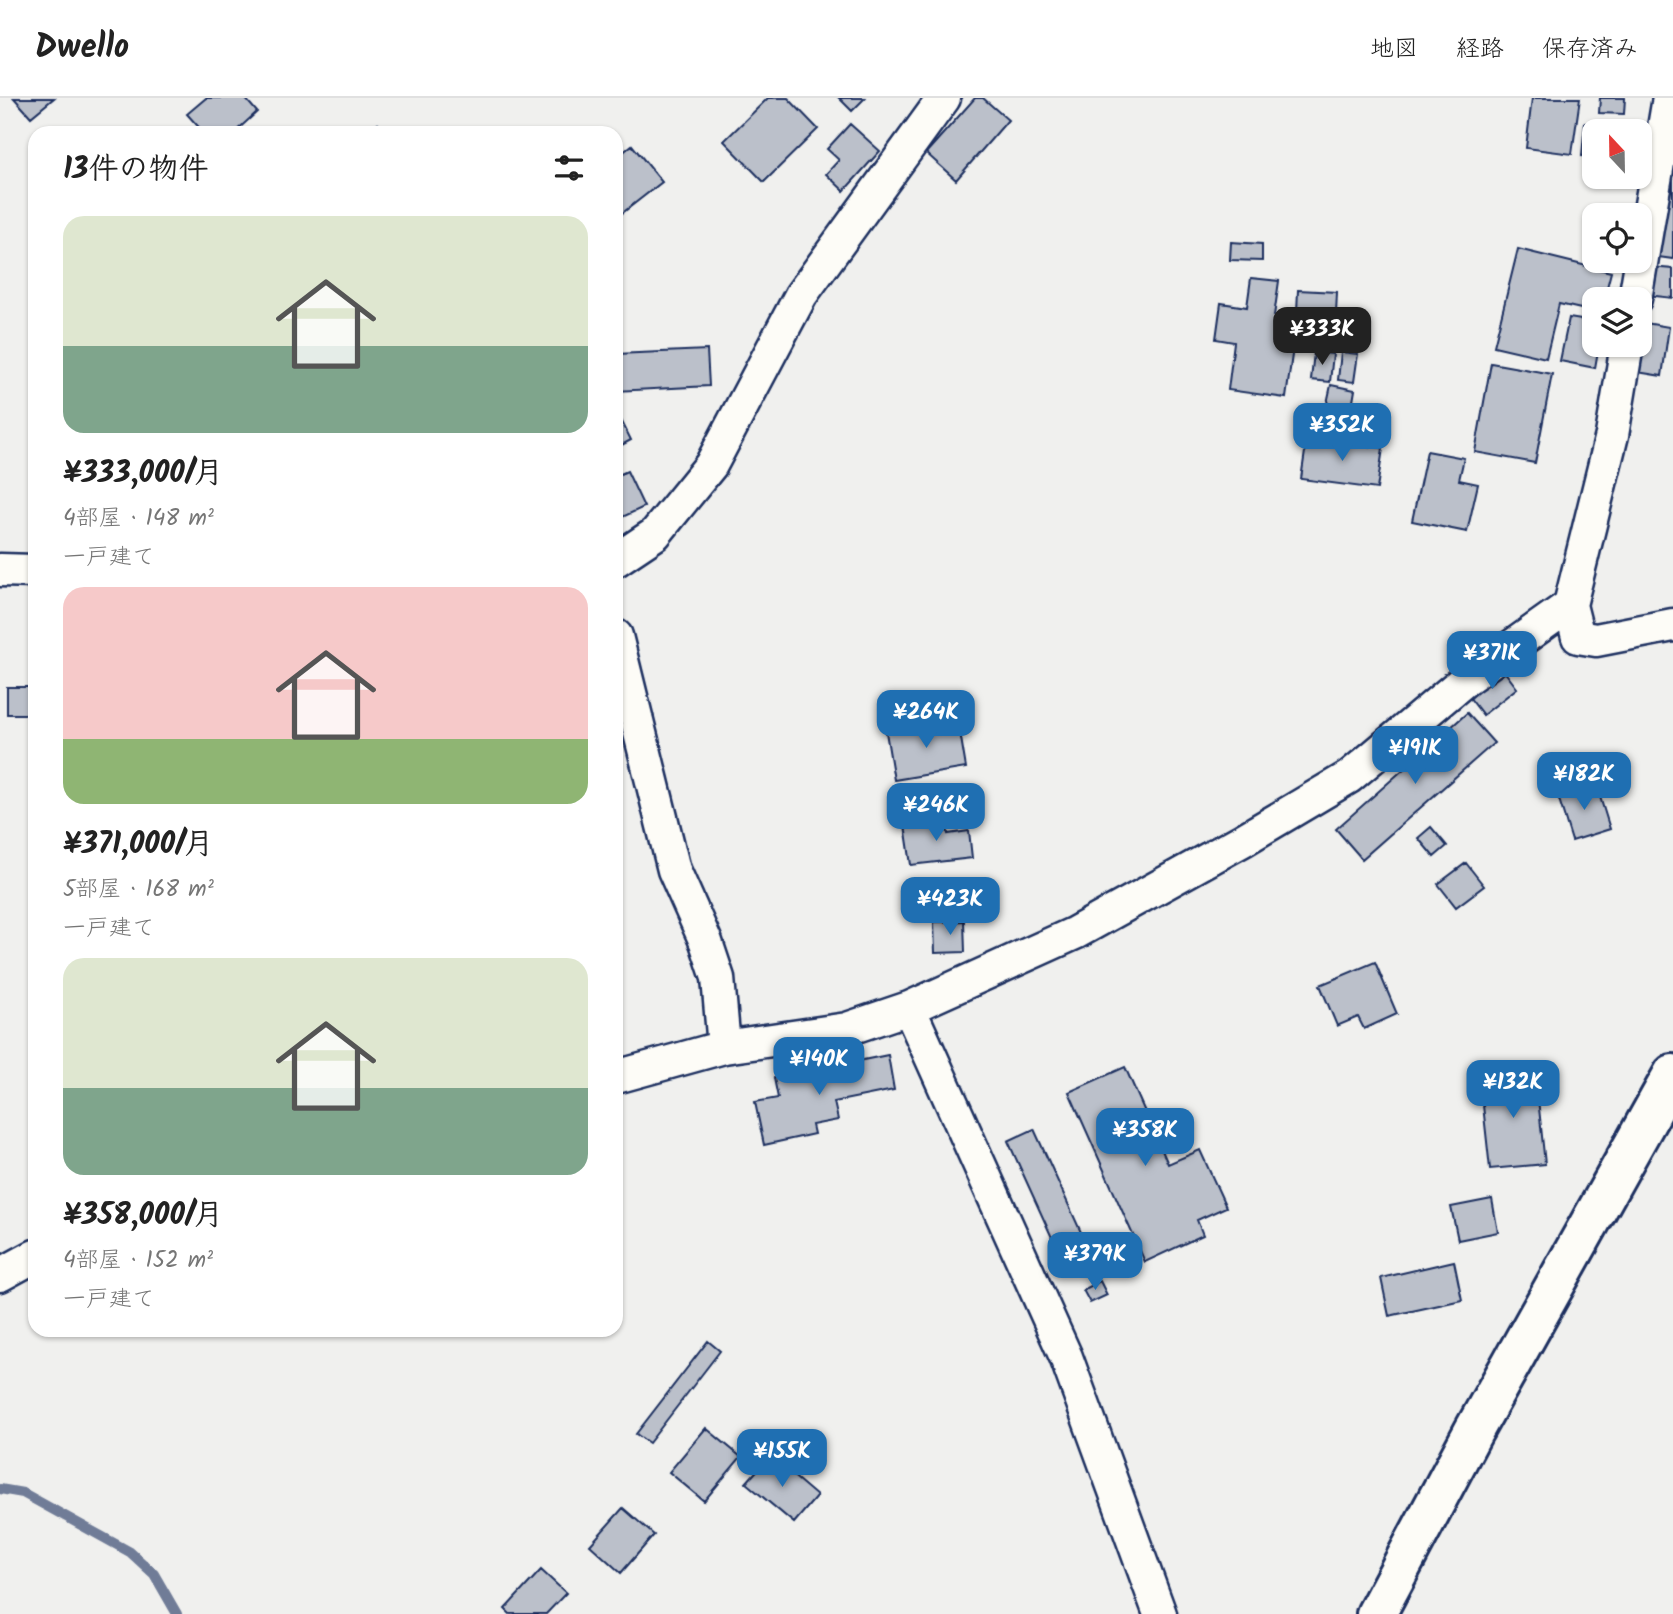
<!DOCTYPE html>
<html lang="ja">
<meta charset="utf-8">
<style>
:root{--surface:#fff;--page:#f6f6f6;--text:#222;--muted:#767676;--line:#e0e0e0;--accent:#1f6fb2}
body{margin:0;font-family:Kalam,"Klee One",sans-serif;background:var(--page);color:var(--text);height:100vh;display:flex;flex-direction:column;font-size:26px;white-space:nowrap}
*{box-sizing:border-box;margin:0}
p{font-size:23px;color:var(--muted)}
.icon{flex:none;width:38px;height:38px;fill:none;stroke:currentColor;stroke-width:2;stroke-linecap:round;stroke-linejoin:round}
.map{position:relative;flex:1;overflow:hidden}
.panel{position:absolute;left:28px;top:28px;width:595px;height:1211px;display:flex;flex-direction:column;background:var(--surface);border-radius:21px;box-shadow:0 2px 5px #0004}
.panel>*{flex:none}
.needle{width:46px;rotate:338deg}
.buttons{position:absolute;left:1582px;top:21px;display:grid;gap:14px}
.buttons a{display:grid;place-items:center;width:70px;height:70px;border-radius:14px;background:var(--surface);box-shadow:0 2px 5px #0004;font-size:35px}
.price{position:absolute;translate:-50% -60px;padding:0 16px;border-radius:14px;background:var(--accent);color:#fff;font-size:23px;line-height:46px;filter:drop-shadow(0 2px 4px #0008)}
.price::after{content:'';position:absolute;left:50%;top:42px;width:21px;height:16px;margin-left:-10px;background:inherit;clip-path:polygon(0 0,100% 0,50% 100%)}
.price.current{background:#222;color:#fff}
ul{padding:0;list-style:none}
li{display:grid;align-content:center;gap:14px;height:371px;padding:0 35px}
li span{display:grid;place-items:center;height:217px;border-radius:21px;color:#555}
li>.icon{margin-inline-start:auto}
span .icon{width:126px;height:126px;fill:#fffc;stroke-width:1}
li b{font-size:30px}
h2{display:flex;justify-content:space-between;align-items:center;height:84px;padding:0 35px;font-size:30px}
header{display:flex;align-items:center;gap:42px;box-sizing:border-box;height:98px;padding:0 35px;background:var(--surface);border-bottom:2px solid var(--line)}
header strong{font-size:33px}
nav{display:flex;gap:38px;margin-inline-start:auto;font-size:24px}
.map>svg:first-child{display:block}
</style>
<header>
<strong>Dwello</strong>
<nav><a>地図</a><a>経路</a><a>保存済み</a></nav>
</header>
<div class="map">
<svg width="1673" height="1516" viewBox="0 0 1673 1516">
<rect width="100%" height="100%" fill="#f0f0ee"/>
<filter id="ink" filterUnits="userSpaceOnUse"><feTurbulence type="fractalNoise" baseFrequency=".0143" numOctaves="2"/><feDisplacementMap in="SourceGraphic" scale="14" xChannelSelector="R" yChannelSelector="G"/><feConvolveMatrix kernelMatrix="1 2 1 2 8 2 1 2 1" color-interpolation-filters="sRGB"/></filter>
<g filter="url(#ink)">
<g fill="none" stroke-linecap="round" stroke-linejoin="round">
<path stroke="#6f7b97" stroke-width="10" d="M0,1391l23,4 107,59 24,22 23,40"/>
</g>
<path fill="#bbc0ca" stroke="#1b2f5e" stroke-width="2" d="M14,0h40l-23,19z
M206,0h39l12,14 -23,21h-30l-17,-19z
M768,0h20l30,31 -54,53 -40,-41z
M839,0h26l-13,13z
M975,0h8l25,22 -52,60 -30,-27z
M1532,0h48l-8,56 -46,-6z
M1600,0h25l-1,16 -25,-1z
M1585,25l29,3 -1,5h-19v26l-12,-1z
M378,26l9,9h-19z
M850,26l30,27 -36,40 -18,-17 13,-14 -12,-11z
M632,47l30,37 -46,36v-60z
M1661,73l12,1v87l-22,-3z
M1231,144l31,2v17l-32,-1z
M1518,151l93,23 -7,27h-10v13l-35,-8 -13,54 -52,-12z
M1650,169l23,2v29l-26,-3z
M1251,180l28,3 -5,35 23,3 -11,79 -58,-8 6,-48 -18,-3 5,-36 26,4z
M1298,192l39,2 -1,22 -39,-2z
M1569,220l25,4v23h5l-4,23 -35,-7z
M1640,224l29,5 -7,49 -31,-5 9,-26z
M707,252l2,36 -93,5v-37z
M1314,254l19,2 -3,28 -19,-2z
M1341,254l17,2 -4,28 -16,-2z
M1491,265l61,11 -17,89 -60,-11z
M1331,287l24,5 -4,23 -25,-5z
M619,318l12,24 -15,8v-31z
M1307,340l76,10 -6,41 -76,-10z
M1427,353l37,7 -5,22 19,4 -11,48 -55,-11z
M627,373l17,36 -28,13v-44z
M1501,569l16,21 -34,27 -17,-22z
M7,589h28v27h-28z
M1467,615l27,30 -132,116 -26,-30z
M958,622l8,48 -72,12 -8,-48z
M1596,686l14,45 -38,12 -14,-45z
M946,722l2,14 21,-3 3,27 -61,7 -6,-40z
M1431,729l16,19 -13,11 -16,-19z
M1466,765l18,23 -28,21 -18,-23z
M964,823l1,31 -30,1 -1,-31z
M1375,864l22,52 -33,15 -6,-12 -21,9 -17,-41z
M888,957l6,35 -60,12 4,18 -26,5 2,9 -50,11 -9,-43 23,-4 -4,-20z
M1125,969l43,97 32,-14 26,57 -29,13 6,15 -58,27 -76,-170z
M1535,973l10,93 -55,5 -10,-91z
M1034,1031l61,134 -26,12 -61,-134z
M1492,1101l6,33 -40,8 -7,-33z
M1454,1163l8,39 -73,16 -8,-38z
M1100,1183l7,14 -17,8 -7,-13z
M708,1243l12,10 -71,92 -13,-9z
M706,1330l35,29 -37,44 -35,-29z
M770,1358l47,40 -23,27 -48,-40z
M623,1410l31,27 -33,38 -31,-28z
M541,1472l25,23 -20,21h-36l-5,-5z"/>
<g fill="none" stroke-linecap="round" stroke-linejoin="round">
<defs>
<path id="street" d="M1635,201l34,-201
M1627,247l-15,90 -42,170 8,32 18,3 77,-15
M616,462l39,-26 56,-69 90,-170 143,-197
M0,472l35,1
M616,538l58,234 32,72 12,36 6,69
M909,910l157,349 94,257
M616,979l108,-30 123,-18 62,-21 166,-75 168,-93 106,-63 117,-98 104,-74
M0,1177l35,-19"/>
<path id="secondary" d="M1376,1516l97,-182 200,-358"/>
</defs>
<use href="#street" stroke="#1b2f5e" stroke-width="37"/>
<use href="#secondary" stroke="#1b2f5e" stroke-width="44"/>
<use href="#street" stroke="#fdfcf7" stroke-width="32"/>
<use href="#secondary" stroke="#fdfcf7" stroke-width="38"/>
</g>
</g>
</svg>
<div class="buttons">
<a><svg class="needle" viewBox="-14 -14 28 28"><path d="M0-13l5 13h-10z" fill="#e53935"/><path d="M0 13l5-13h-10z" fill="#767676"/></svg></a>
<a><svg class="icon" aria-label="locate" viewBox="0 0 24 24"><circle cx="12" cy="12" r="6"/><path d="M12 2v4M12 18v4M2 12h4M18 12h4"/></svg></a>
<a><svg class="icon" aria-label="layers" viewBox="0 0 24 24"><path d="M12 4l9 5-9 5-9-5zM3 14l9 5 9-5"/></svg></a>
</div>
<b class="price current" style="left:1322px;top:269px">¥333K</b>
<b class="price" style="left:1342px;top:365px">¥352K</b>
<b class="price" style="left:1492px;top:593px">¥371K</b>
<b class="price" style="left:926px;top:652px">¥264K</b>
<b class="price" style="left:1415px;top:688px">¥191K</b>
<b class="price" style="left:1584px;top:714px">¥182K</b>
<b class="price" style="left:936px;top:745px">¥246K</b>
<b class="price" style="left:950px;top:839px">¥423K</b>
<b class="price" style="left:819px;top:999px">¥140K</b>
<b class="price" style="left:1513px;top:1022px">¥132K</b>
<b class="price" style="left:1145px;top:1070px">¥358K</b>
<b class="price" style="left:1095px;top:1194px">¥379K</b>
<b class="price" style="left:782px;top:1391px">¥155K</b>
<section class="panel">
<h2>13件の物件<svg class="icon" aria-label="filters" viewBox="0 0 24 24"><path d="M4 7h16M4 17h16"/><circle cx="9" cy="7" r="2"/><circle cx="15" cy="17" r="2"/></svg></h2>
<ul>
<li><span style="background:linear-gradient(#dfe7d0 60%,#7fa58c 0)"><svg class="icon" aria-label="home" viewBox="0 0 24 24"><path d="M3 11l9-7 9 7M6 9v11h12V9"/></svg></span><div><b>¥333,000/月</b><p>4部屋 · 148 m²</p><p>一戸建て</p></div></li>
<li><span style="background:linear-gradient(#f6c9c9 70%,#8fb573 0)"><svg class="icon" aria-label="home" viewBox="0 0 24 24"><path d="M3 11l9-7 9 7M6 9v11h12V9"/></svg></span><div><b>¥371,000/月</b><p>5部屋 · 168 m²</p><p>一戸建て</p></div></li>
<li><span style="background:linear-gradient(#dfe7d0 60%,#7fa58c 0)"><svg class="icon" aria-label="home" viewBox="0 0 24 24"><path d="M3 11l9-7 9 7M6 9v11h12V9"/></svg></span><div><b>¥358,000/月</b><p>4部屋 · 152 m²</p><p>一戸建て</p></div></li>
</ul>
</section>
</div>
